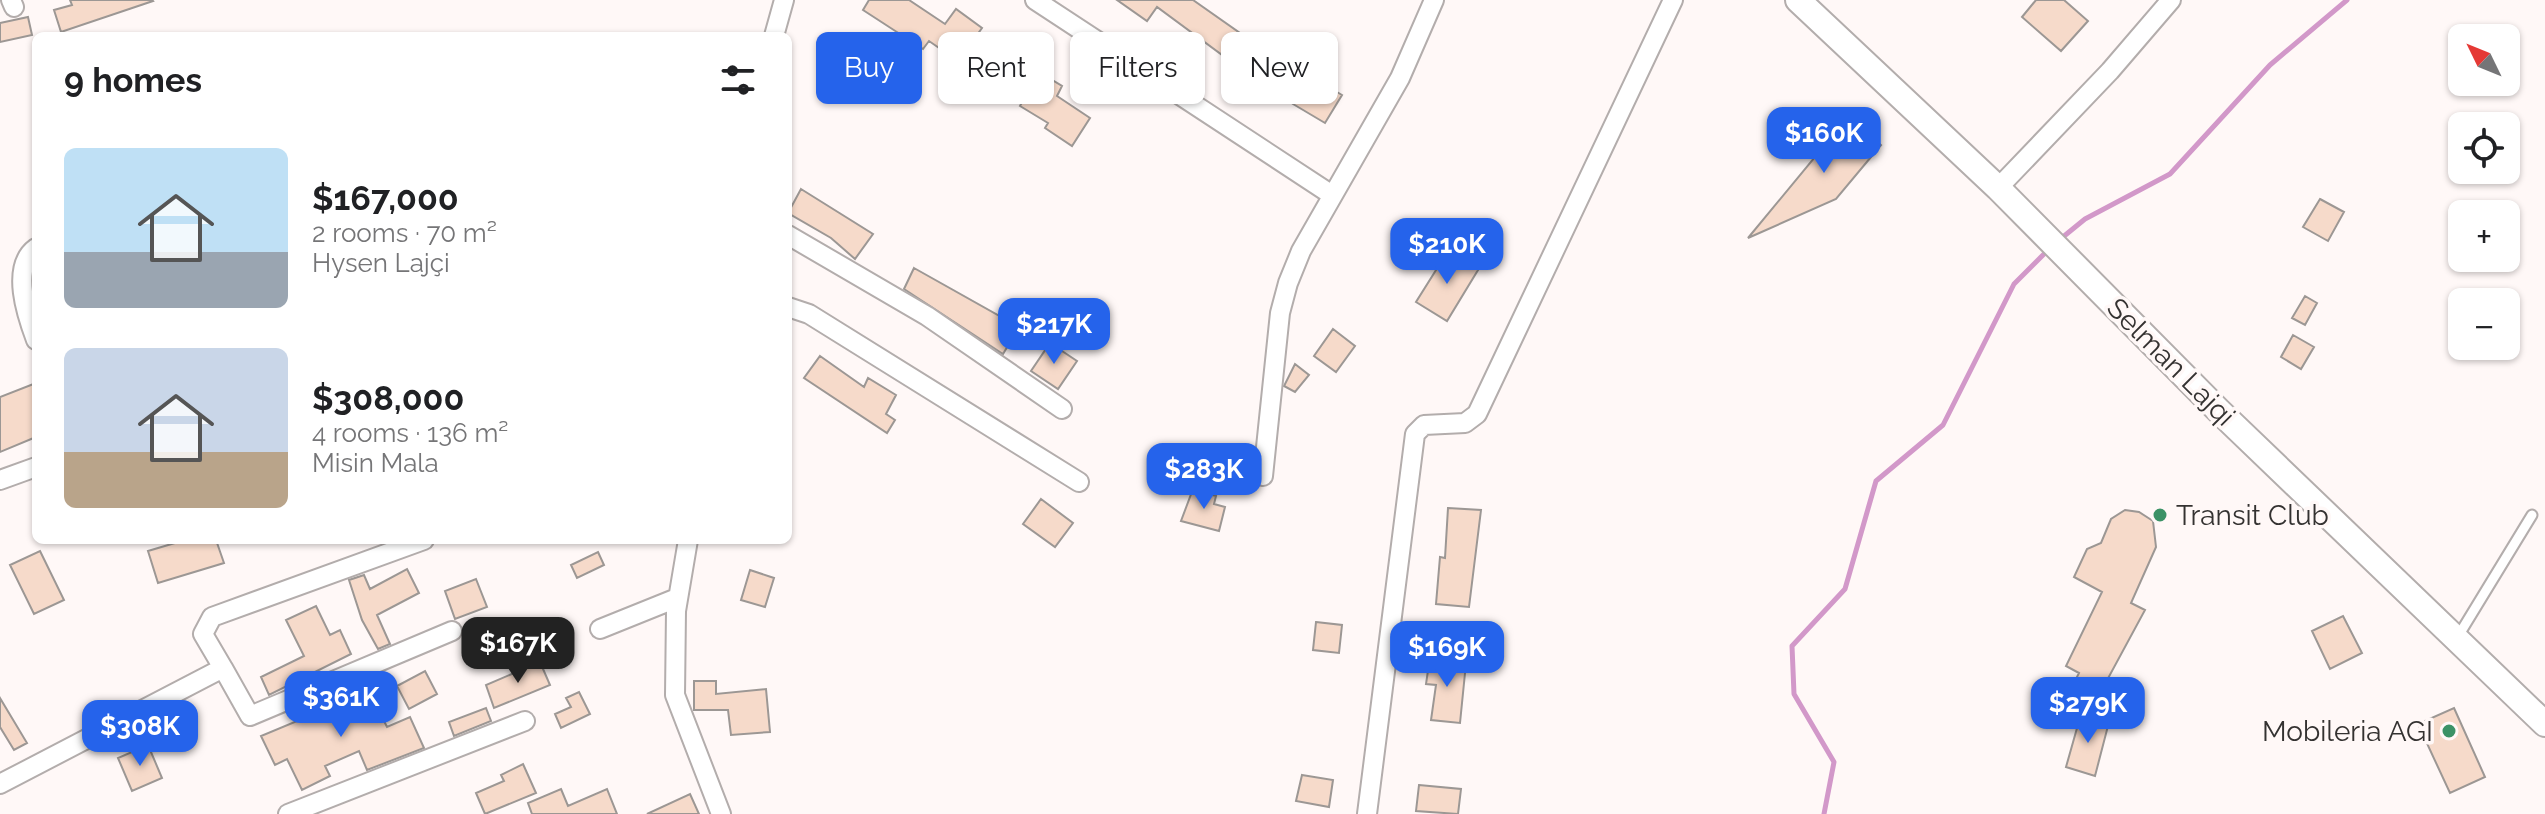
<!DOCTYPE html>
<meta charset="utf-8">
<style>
:root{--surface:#fff;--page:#f6f6f6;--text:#202124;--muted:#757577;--accent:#2563eb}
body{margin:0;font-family:Raleway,sans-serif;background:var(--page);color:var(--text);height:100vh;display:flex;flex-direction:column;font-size:30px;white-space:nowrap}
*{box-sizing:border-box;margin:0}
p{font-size:26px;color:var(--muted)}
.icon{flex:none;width:44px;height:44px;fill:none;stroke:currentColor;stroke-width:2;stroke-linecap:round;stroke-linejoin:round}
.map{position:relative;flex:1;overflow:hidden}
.panel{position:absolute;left:32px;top:32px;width:760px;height:512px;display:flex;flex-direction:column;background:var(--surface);border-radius:12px;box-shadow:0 2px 6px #0004}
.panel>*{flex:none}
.top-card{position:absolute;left:816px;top:32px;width:760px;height:72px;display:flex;gap:16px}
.needle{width:52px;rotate:313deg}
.buttons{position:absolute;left:2448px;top:24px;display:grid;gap:16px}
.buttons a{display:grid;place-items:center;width:72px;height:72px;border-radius:12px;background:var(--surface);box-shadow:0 2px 6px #0004;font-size:40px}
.price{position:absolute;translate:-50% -68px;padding:0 18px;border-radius:16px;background:var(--accent);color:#fff;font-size:26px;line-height:52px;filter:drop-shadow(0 2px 4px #0008)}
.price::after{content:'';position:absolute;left:50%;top:48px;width:24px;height:18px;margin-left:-12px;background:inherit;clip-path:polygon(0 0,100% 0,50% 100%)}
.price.current{background:#222;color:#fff}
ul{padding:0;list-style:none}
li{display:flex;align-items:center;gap:24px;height:200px;padding:0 32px}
li span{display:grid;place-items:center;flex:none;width:224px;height:160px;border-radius:12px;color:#555}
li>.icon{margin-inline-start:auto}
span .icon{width:96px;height:96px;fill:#fffc;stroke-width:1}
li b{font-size:34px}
h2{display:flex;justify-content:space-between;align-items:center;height:96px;padding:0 32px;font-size:34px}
.chip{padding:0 28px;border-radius:12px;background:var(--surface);box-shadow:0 2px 6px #0004;font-size:28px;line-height:72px}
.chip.current{background:var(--accent);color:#fff}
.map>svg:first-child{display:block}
</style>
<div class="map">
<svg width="2545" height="814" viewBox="0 0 2545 814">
<rect width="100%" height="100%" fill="#fff8f7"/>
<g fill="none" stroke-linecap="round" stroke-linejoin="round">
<path stroke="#d298c9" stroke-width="5" d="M2058,241l27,-22 85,-45 100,-109 77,-65
M1824,814l10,-52 -40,-68 -2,-48 53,-57 31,-108 67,-56 71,-141 34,-34"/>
</g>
<path fill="#f6daca" stroke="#9c9794" stroke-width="2" d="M70,0h82l1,1 -92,31 -7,-22 18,-5z
M869,0h40l36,24 11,-15 26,19 -24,33 -29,-20 -6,8 -60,-39z
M1117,0h76l81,57 -18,23 -99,-73 -10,14z
M2036,0h28l24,21 -27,30 -39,-34z
M28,17l4,18 -32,7v-19z
M1039,72l23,14 -5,10 33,22 -18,28 -27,-18 3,-5 -28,-17z
M1310,76l32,19 -17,28 -32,-19z
M1848,117l33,28 -45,54 -88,39z
M801,189l72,45 -18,25 -24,-21 -43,-25z
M2320,199l24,13 -16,29 -25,-14z
M1448,251l30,19 -31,51 -31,-19z
M914,268l105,59 -16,27 -99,-65z
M2305,296l12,7 -12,22 -13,-7z
M1333,329l22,17 -19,26 -22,-16z
M2293,335l21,12 -13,22 -20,-12z
M1050,343l27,18 -19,28 -27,-18z
M820,356l44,31 4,-9 28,17 -10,19 9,6 -8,13 -83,-55z
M1295,364l14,11 -14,17 -11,-6z
M36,383v54l-36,15v-55z
M1193,489l23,7 -2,8 11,3 -6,24 -38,-10z
M1041,499l32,24 -18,24 -32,-23z
M1448,508l33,2 -12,97 -33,-3 4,-47 5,1z
M2125,510l14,2 14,9 3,26 -25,56 14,7 -53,98 -25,-11 12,-24 -13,-7 36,-74 -28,-15 13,-28 14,-6 10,-24z
M185,540h31l8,23 -66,20 -10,-32z
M40,551l24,49 -30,14 -24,-49z
M598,552l6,13 -27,13 -6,-13z
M407,569l12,24 -42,22 13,29 -12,5 -16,-29 -13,-40 15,-5 6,14z
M750,570l24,8 -9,29 -24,-7z
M476,579l11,28 -32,12 -10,-28z
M316,606l14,29 10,-5 11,24 -82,41 -8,-18 43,-21 -18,-36z
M2343,616l19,37 -32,16 -18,-38z
M1316,622l26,3 -3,28 -26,-3z
M1430,657l36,6 -6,60 -29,-3 5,-35 -10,-1z
M540,662l10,23 -56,23 -8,-23z
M425,671l12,23 -28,15 -12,-23z
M694,681h22v13l50,-5 4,43 -39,3 -3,-25h-34z
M369,691l18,36 23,-10 14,31 -57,22 -8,-19 -34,15 5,10 -28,14 -15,-31 -12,6 -14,-29z
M579,692l11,22 -29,14 -6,-14 16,-7 -5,-9z
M0,698l27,45 -13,7 -14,-23z
M486,708l5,13 -37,15 -5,-14z
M2454,708l31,69 -35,16 -32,-69z
M2081,714l28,8 -14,54 -29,-9z
M148,745l14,33 -30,13 -14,-33z
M523,764l13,29 -51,21 -9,-21 28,-12 -3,-6z
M1302,775l31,5 -4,27 -33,-6z
M1419,785l42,4 -3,25 -42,-3z
M561,789l7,17 39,-17 10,25h-85l-4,-11z
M690,794l9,20h-52z"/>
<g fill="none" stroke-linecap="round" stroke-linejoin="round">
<defs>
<path id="service" d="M2457,638l75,-123"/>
<path id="minor" d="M11,0l3,7
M1035,0l297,195
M774,36l10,-36
M1998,188l112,-117 61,-71
M788,235l139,81 135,93
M36,248c-26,19 -9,68 0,92
M788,307l21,7 270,168
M1263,476l17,-163 8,-30 13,-32 99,-173 34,-78
M0,480l36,-13
M688,540l-12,71 -1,84 46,119
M600,629l77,-31
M223,668l27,48 202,-85
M0,784l223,-116 -20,-34 9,-17 212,-77
M288,814l237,-93
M1367,814l48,-380 9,-9 41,-2 12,-9 196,-414"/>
<path id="tertiary" d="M1798,0l200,188 221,223 326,313"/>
</defs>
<use href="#service" stroke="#b3adac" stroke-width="13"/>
<use href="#minor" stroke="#b3adac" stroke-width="22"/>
<use href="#tertiary" stroke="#b3adac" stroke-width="28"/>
<use href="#service" stroke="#fff" stroke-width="9"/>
<use href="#minor" stroke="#fff" stroke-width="18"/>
<use href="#tertiary" stroke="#fff" stroke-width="24"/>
</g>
<g fill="#3b9266" stroke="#fff8f7" stroke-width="3">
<circle cx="2160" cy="515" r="8"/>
<circle cx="2449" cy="731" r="8"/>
</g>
<g text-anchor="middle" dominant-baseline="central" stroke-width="7" stroke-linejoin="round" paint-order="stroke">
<g font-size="28" fill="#343231" stroke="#fff8f7">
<text transform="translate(2171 362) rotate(45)">Selman Lajqi</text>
</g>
<g font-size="28" fill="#343231" stroke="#fff8f7" text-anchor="start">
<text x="2176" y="515">Transit Club</text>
<text x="2433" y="731" text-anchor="end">Mobileria AGI</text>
</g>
</g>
</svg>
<div class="buttons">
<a><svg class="needle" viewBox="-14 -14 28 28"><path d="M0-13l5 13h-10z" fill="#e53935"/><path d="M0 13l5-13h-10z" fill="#757577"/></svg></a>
<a><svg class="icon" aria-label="locate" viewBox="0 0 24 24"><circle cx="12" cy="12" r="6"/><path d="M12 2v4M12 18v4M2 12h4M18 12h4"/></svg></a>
<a>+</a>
<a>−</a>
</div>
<b class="price" style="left:1824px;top:175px">$160K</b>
<b class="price" style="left:1447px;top:286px">$210K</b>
<b class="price" style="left:1054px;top:366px">$217K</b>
<b class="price" style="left:1204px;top:511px">$283K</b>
<b class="price current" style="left:518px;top:685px">$167K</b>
<b class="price" style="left:1447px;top:689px">$169K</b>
<b class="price" style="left:341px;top:739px">$361K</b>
<b class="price" style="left:2088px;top:745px">$279K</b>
<b class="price" style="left:140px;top:768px">$308K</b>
<div class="top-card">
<a class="chip current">Buy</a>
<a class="chip">Rent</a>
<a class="chip">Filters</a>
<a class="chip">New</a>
</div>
<section class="panel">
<h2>9 homes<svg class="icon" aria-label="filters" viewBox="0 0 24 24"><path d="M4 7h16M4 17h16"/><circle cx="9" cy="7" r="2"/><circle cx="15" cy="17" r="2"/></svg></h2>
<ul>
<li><span style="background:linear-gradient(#bfe0f5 65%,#9aa5b1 0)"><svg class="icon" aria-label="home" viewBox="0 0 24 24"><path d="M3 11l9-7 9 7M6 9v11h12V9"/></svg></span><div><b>$167,000</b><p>2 rooms · 70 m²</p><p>Hysen Lajçi</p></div></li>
<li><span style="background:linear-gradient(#c9d6e8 65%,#b9a48a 0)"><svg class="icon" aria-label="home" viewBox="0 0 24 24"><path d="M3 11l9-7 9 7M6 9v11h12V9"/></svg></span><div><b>$308,000</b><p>4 rooms · 136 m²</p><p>Misin Mala</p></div></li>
</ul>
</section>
</div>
